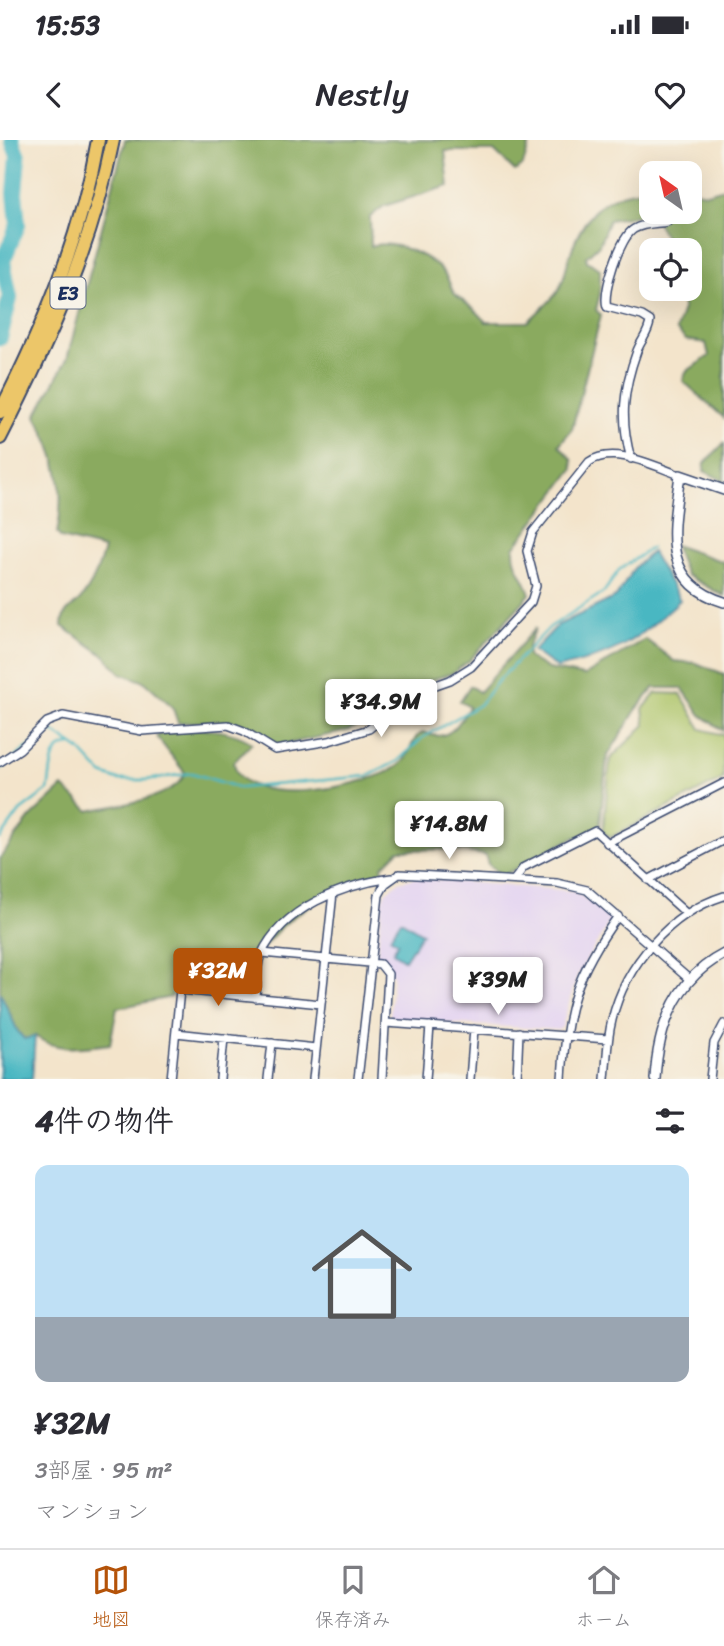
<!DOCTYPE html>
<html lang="ja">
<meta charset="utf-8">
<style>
:root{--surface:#fff;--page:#f7f7f7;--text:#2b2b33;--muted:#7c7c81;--line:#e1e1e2;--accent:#b45309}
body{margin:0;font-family:Sriracha,"Klee One",sans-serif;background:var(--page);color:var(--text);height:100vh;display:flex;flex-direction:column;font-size:26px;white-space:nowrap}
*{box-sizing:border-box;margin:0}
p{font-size:23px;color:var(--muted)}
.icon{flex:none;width:38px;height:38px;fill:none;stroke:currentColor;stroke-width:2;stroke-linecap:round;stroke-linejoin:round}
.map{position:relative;height:939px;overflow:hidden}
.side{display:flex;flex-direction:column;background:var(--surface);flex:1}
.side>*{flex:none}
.needle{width:46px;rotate:326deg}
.fabs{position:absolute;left:639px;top:21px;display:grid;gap:14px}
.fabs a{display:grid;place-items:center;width:63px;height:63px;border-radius:14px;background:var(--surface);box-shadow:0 7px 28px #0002;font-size:35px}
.price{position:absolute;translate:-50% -60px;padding:0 16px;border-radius:7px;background:#fff;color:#222;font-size:23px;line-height:46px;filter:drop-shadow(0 2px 4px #0008)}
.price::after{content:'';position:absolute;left:50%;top:42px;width:21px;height:16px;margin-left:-10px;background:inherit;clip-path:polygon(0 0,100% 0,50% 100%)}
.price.active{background:var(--accent);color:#fff}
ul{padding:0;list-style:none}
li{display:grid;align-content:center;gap:14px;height:371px;padding:0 35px}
li span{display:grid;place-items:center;height:217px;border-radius:14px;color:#555}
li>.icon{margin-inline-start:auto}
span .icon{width:126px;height:126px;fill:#fffc;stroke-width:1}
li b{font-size:30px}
h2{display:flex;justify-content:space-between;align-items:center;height:84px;padding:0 35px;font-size:30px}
.status{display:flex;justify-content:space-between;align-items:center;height:49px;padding:0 35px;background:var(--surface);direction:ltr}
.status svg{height:19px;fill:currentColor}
header{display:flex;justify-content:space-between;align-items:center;height:91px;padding:0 35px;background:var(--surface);font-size:32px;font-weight:600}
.menu{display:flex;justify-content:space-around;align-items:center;height:98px;border-top:2px solid var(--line);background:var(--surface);font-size:19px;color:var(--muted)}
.menu a{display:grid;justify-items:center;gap:4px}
.menu .active{color:var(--accent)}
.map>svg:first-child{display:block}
</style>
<div class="status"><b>15:53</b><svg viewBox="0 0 49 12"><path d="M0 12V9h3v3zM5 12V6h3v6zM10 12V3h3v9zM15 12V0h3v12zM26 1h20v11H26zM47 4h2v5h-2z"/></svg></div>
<header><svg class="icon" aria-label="back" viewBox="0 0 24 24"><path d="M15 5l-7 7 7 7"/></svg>Nestly<svg class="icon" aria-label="heart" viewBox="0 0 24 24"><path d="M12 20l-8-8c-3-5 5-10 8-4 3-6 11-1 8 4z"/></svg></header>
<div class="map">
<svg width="724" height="939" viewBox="0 0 724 939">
<rect width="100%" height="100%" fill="#f7f3e8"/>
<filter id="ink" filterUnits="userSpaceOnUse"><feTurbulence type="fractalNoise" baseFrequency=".0143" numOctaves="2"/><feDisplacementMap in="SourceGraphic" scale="14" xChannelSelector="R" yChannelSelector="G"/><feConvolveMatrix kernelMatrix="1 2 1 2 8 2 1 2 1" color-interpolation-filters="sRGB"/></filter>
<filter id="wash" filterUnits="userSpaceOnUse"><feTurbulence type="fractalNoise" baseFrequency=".00686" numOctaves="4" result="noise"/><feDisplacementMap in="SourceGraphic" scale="28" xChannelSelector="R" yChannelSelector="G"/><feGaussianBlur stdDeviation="1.57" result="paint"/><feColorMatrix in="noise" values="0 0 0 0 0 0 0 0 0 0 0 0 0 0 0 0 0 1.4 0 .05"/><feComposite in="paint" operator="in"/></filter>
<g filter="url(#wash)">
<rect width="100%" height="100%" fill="#f3e4cb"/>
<path fill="#e3d3f2" d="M416,738l158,13 35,24 2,4 -34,57 -15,51 -4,3 -165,-10 -3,-4 3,-41 -16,-19 6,-57 3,-7 12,-10z"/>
<path fill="#aec56b" stroke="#647a64" stroke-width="2" d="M656,553l25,1 20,35 23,6 -1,44 -112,58 -8,-5 7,-73 35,-34 -2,-16z"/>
<path fill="#8aaa5f" stroke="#526c5e" stroke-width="2" d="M125,0h406l-8,25 -8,6 -21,-20h-49l4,35 -65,20 -14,11 1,29c23,-7 64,11 76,32 3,5 4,11 7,15 11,12 22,14 32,29h42c9,-10 22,-19 30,-31 6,-10 8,-25 12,-36 13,-40 36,-66 81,-65v22h39v-22l17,3 17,-5v230l-41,-37 3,-9 23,-16 -3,-13 -20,-3 -10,-10 7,-21 -1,-20h8v-23l3,-9 -3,-7h-19l-18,-37 -44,7 -10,25 -13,12 1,4 13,8v25l-4,16 5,5 -29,114 -13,16 13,14 1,10 -59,79c-1,19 11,28 16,46l-7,8 -54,59 -16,12 -47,15 -30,29 -29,14 -65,14 -13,-3 -18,-14 -21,-7 -52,2 -6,-17 -27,-24 -24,-9 -16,-17 -43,-30c1,-16 8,-16 18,-26 13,-15 19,-33 24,-51l-43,-11 -4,-5c9,-44 1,-79 -21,-117l31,-57z
M724,303v38l-20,-10 1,-8z
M674,405l50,17v34l-38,-21z
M536,488l-8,18v11l20,12 36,7 61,-37 29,22 22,2 28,11v57l-23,-16 -19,-27h-28l-18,22 -29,47 -8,76 -26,5 -71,38 -14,-12 -3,-9 -38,-6 -48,1 -17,17 1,6c-51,16 -106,43 -131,93l-17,1 -18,19 -40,1 -6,10 -54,11 -7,36c-27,3 -52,9 -75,-8l-11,3 -6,-7 -18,-40v-134l30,-40 33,-31 26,24c26,-6 86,-11 96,-38l-29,-37c27,-11 73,-9 96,7l-18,19c6,51 137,24 164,4 12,-9 11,-20 20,-31l6,-3c23,12 35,-7 45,-25l-9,-6 10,-15 9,6z"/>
<path fill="#49b7c2" stroke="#327390" stroke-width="2" d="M652,412l28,48c-43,41 -65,55 -123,68l-24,-17 25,-26 58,-28 19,-30z
M401,780l21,13 -17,27 -12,-8 5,-10 -8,-5z
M0,852l18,40 6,7 11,-3 -3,43h-32z"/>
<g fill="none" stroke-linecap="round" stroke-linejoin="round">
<path stroke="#49b7c2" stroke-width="2.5" d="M0,629l51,-39 29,20 22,24 16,6h29l45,-7 48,15 128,-12 30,-15 24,-23 57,-33 19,-24 52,-54 54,-35 15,-22 32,-22
M0,699l20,-28 28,-21c4,-17 0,-44 23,-45"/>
<path stroke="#49b7c2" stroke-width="16" d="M0,198l10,-40 -7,-37 15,-36 -3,-32 3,-37 -6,-16"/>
</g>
</g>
<g filter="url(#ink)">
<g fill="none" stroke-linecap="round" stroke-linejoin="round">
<defs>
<path id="minor" d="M631,319c-11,-40 -8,-69 6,-108 4,-11 12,-18 13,-30l-8,-5 -35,-9c-5,-15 13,-70 27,-78 10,-6 22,-5 33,-7
M0,622l20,-13 27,-27 16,-6 79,15 86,-6 16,6 31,19 54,-9 40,-12 44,-36 37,-13 21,-13 60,-65 5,-16 -9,-35 6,-19 56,-70c25,-17 65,4 91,13
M607,703l117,-60
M514,740l10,-13 71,-36 92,83
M648,740l76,-40
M262,813l118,11 8,10 -6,105
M256,858c1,-13 0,-32 5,-43 22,-48 82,-70 130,-77
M386,883l222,16
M176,893l140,15
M171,939l9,-89 141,14
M220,939l4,-41
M268,939l4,-36
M313,939l20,-186
M358,939l21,-184 6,-11 14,-10 158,9 30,7 102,89
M426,939l4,-53
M470,939l4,-50
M517,939l2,-47
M562,939c4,-71 14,-105 56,-163
M605,939c2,-20 2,-40 7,-59 13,-55 58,-107 112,-124
M710,939l4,-36 10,-19"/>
<path id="tertiary" d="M724,350l-44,-15c-7,53 -21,107 44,127
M655,939c3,-52 20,-100 69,-125"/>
<path id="motorway" d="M0,272c44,-86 81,-176 98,-272
M0,298c49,-96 92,-192 113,-298"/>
</defs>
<use href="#minor" stroke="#3b4a6e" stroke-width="10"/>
<use href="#tertiary" stroke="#3b4a6e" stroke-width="12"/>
<use href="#motorway" stroke="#3b4a6e" stroke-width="16"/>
<use href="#minor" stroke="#fff" stroke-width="7"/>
<use href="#tertiary" stroke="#fff" stroke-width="9"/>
<use href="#motorway" stroke="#ecc669" stroke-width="12"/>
</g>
</g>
<g text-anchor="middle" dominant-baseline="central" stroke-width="7" stroke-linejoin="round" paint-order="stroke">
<rect fill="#f7f3e8" stroke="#5d6a87" stroke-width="2" x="50.5" y="137.5" width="35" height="31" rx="5"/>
<g font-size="19" font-weight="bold" fill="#1b2f5e">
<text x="68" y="153">E3</text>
</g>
</g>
</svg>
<div class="fabs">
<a><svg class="needle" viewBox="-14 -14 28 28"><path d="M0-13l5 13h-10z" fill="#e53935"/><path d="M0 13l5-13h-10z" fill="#7c7c81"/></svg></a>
<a><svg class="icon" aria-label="locate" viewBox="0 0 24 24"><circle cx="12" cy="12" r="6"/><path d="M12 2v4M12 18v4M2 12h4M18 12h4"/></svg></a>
</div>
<b class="price" style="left:381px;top:599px">¥34.9M</b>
<b class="price" style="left:449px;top:721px">¥14.8M</b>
<b class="price active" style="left:218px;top:868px">¥32M</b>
<b class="price" style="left:498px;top:877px">¥39M</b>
</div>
<section class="side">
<h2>4件の物件<svg class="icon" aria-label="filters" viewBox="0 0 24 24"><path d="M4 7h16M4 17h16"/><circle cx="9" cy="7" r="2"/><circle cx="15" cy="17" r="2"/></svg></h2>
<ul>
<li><span style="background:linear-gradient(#bfe0f5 70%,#9aa5b1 0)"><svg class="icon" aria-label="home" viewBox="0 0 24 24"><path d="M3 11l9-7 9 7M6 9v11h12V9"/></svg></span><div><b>¥32M</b><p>3部屋 · 95 m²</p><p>マンション</p></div></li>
</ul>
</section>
<nav class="menu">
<a class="active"><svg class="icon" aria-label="map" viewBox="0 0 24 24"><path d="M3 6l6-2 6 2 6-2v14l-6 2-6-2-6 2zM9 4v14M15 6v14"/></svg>地図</a>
<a><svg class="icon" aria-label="saved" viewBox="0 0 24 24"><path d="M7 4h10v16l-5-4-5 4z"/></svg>保存済み</a>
<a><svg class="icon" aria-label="home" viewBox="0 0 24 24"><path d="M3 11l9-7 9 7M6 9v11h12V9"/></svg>ホーム</a>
</nav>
